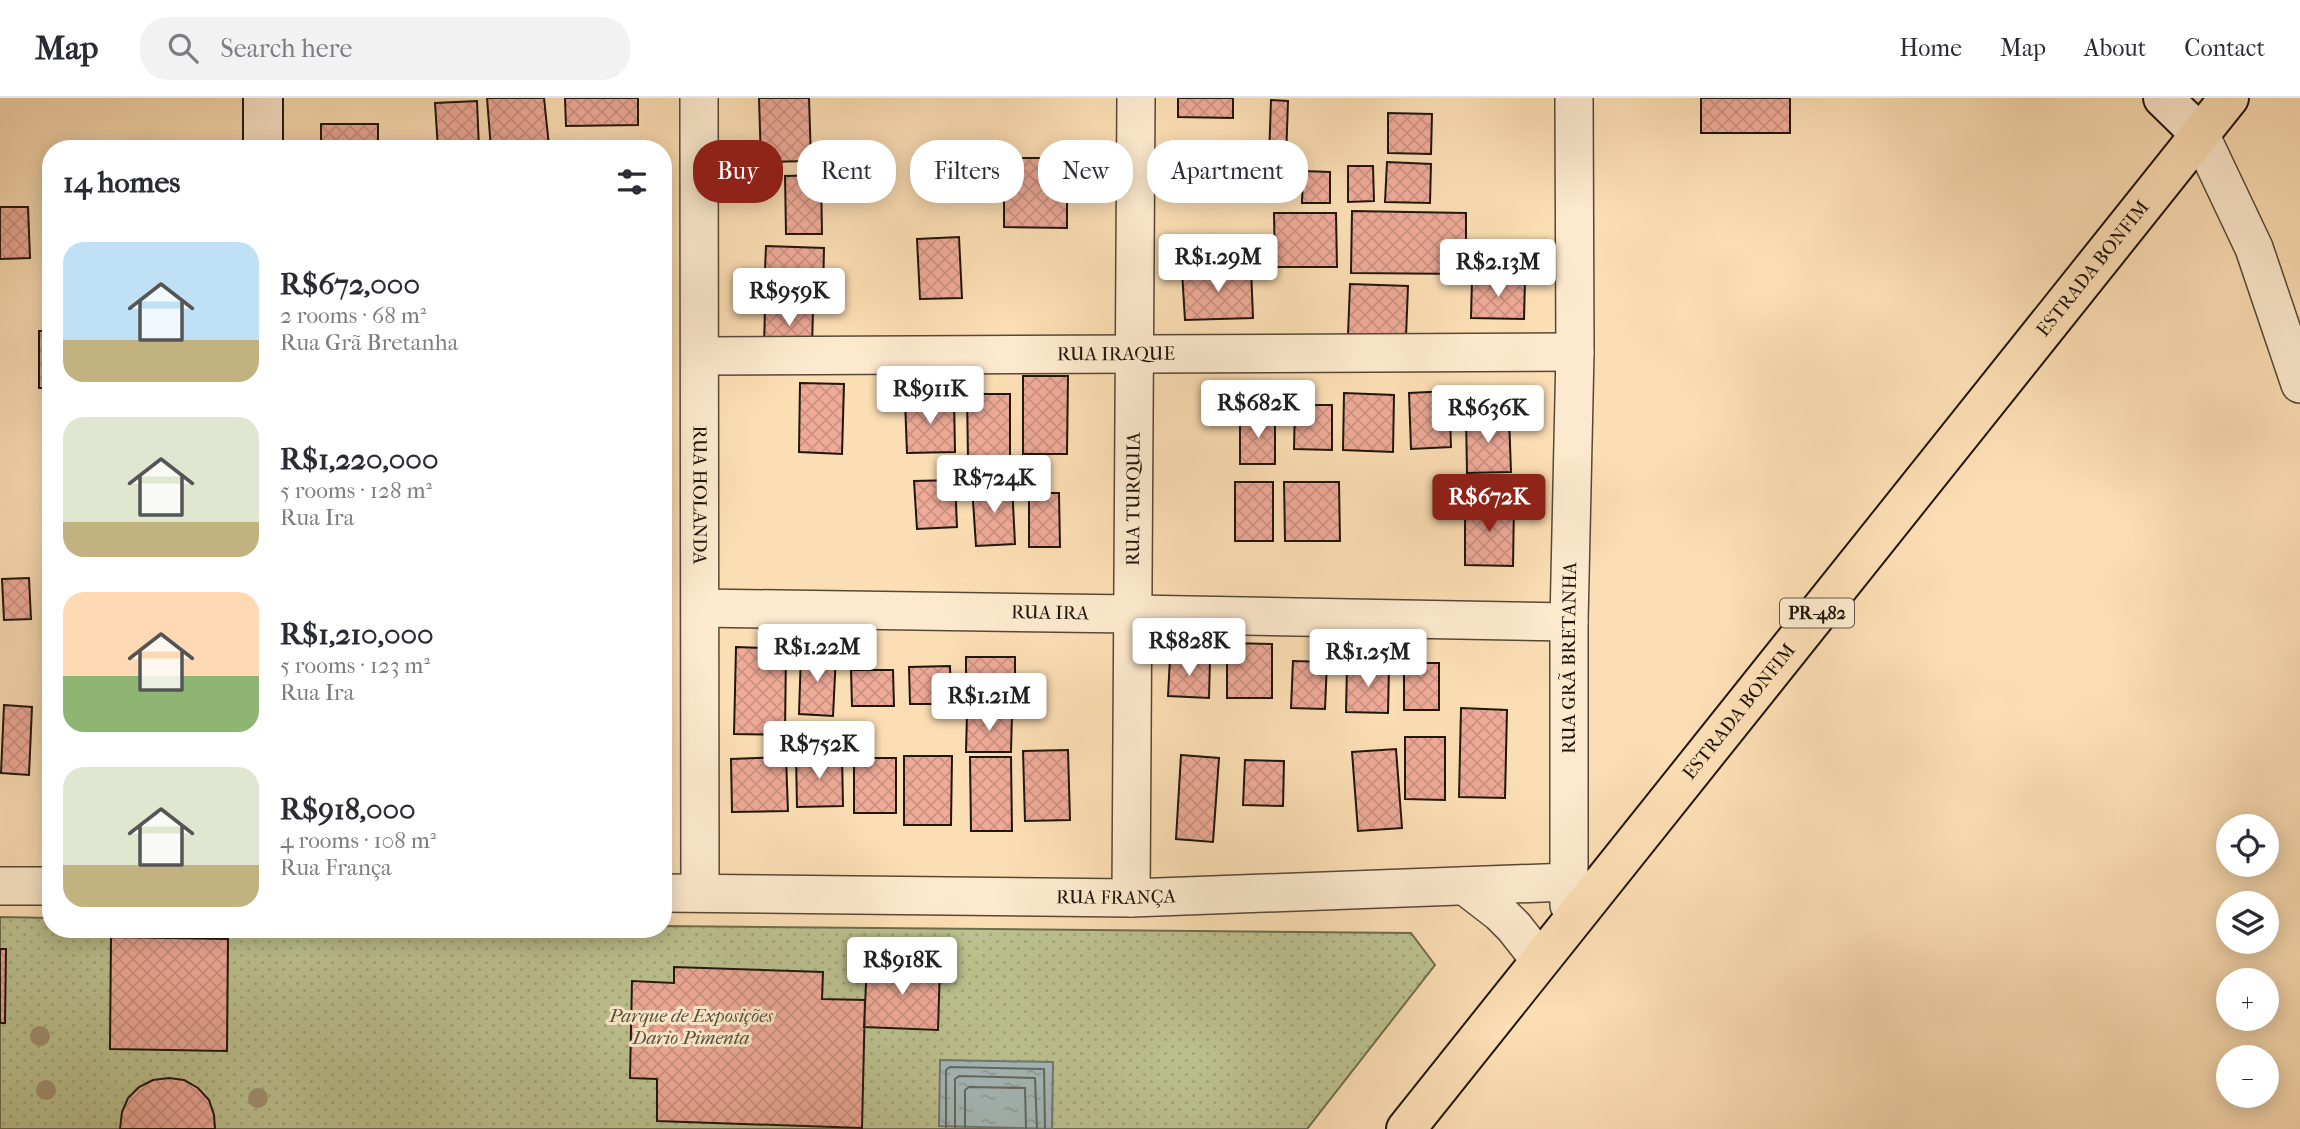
<!DOCTYPE html>
<meta charset="utf-8">
<style>
:root{--surface:#fff;--page:#f2f2f3;--text:#2b2b33;--muted:#7c7c81;--line:#e1e1e2;--accent:#8f2418}
body{margin:0;font-family:"IM FELL French Canon",serif;background:var(--page);color:var(--text);height:100vh;display:flex;flex-direction:column;font-size:26px;white-space:nowrap}
*{box-sizing:border-box;margin:0}
p{font-size:23px;color:var(--muted)}
.icon{flex:none;width:38px;height:38px;fill:none;stroke:currentColor;stroke-width:2;stroke-linecap:round;stroke-linejoin:round}
.map{position:relative;flex:1;overflow:hidden}
.sheet{position:absolute;left:42px;top:42px;width:630px;height:798px;display:flex;flex-direction:column;background:var(--surface);border-radius:28px;box-shadow:0 4px 18px #0003}
.sheet>*{flex:none}
.guide{position:absolute;left:693px;top:42px;width:665px;height:63px;display:flex;gap:14px}
.buttons{position:absolute;left:2216px;top:716px;display:grid;gap:14px}
.buttons a{display:grid;place-items:center;width:63px;height:63px;border-radius:50%;background:var(--surface);box-shadow:0 4px 18px #0003;font-size:35px}
.price{position:absolute;translate:-50% -60px;padding:0 16px;border-radius:7px;background:#fff;color:#222;font-size:23px;line-height:46px;filter:drop-shadow(0 2px 4px #0008)}
.price::after{content:'';position:absolute;left:50%;top:42px;width:21px;height:16px;margin-left:-10px;background:inherit;clip-path:polygon(0 0,100% 0,50% 100%)}
.price.on{background:var(--accent);color:#fff}
ul{padding:0;list-style:none}
li{display:flex;align-items:center;gap:21px;height:175px;padding:0 21px}
li span{display:grid;place-items:center;flex:none;width:196px;height:140px;border-radius:21px;color:#555}
li>.icon{margin-inline-start:auto}
span .icon{width:84px;height:84px;fill:#fffc;stroke-width:1}
li b{font-size:30px}
h2{display:flex;justify-content:space-between;align-items:center;height:84px;padding:0 21px;font-size:30px}
.pill{padding:0 24px;border-radius:28px;background:var(--surface);box-shadow:0 4px 18px #0003;font-size:24px;line-height:63px}
.pill.on{background:var(--accent);color:#fff}
header{display:flex;align-items:center;gap:42px;box-sizing:border-box;height:98px;padding:0 35px;background:var(--surface);border-bottom:2px solid var(--line)}
header strong{font-size:33px}
nav{display:flex;gap:38px;margin-inline-start:auto;font-size:24px}
.search{width:490px;height:63px;background:var(--page);display:flex;align-items:center;gap:18px;box-sizing:border-box;padding:0 24px;border-radius:28px;color:var(--muted);font-size:26px}
.map>svg:first-child{display:block}
</style>
<header>
<strong>Map</strong>
<div class="search"><svg class="icon" aria-label="search" viewBox="0 0 24 24"><circle cx="10" cy="10" r="6"/><path d="M15 15l6 6"/></svg>Search here</div>
<nav><a>Home</a><a>Map</a><a>About</a><a>Contact</a></nav>
</header>
<div class="map">
<svg width="2300" height="1031" viewBox="0 0 2300 1031">
<defs>
<pattern id="park-dots" width="8" height="8" patternUnits="userSpaceOnUse" patternTransform="scale(1.75)"><rect width="8" height="8" fill="#bcc28f"/><path d="M2 2h.1M6 6h.1" fill="none" stroke="#a1a67a" stroke-width="1.8" stroke-linecap="round"/></pattern>
<pattern id="water-ripples" width="26" height="14" patternUnits="userSpaceOnUse" patternTransform="scale(1.75)"><rect width="26" height="14" fill="#a5b9b9"/><path d="M2 4q2-2 4 0t4 0M15 11q2-2 4 0t4 0" fill="none" stroke="#8e9e9e"/></pattern>
<pattern id="building-cross-hatch" width="8" height="8" patternUnits="userSpaceOnUse" patternTransform="scale(1.75)"><rect width="8" height="8" fill="#efaa98"/><path d="M0 0l8 8M0 8l8-8" fill="none" stroke="#cc9282"/></pattern>
</defs>
<rect width="100%" height="100%" fill="#fcdeb4"/>
<filter id="stains"><feTurbulence type="fractalNoise" baseFrequency=".00286" numOctaves="4"/><feColorMatrix values="0 0 0 0 .2 0 0 0 0 .09 0 0 0 0 .02 0 0 0 .5 -.17"/></filter>
<radialGradient id="worn" r=".72"><stop offset=".6" stop-color="#630" stop-opacity="0"/><stop offset="1" stop-color="#630" stop-opacity=".3"/></radialGradient>
<path fill="url(#park-dots)" stroke="#6e6c4e" stroke-width="2" d="M0,819l51,1v11h612v-3l748,7 24,32 -128,164h-1307z"/>
<path fill="url(#water-ripples)" stroke="#6f7874" stroke-width="2" d="M940,962l113,2 -1,67 -113,-3z"/>
<g fill="none" stroke-linecap="round" stroke-linejoin="round">
<path stroke="#626863" stroke-width="2" d="M946,1031v-59l4,-3 94,2 1,60
M955,1031v-50l4,-3 76,2 2,51
M965,1031v-39l4,-3 56,1 1,41"/>
</g>
<path fill="url(#building-cross-hatch)" stroke="#1f160d" stroke-width="2" d="M487,0h57l5,48 -58,3z
M565,0h73v27l-72,1z
M759,0h50l2,63 -50,1z
M1178,0h55v20l-55,-1z
M1701,0h89v35h-89z
M1271,2l17,1 -2,58 -17,-1z
M477,3l2,48h-41l-3,-46z
M1388,15l44,1 -1,40 -43,-1z
M321,26h57v25h-57z
M1004,60h63v70l-63,-1z
M1387,64l44,2 -1,39 -45,-1z
M1348,68h25l1,35 -26,1z
M1303,73l27,1v31h-28z
M821,77l1,59h-36l-1,-58z
M0,109h28l2,51 -30,1z
M1352,113l114,2v61l-115,-1z
M1274,115h62l1,54h-62z
M959,139l3,61 -42,1 -3,-60z
M766,148l58,2 -1,48 -59,-2z
M1251,170l2,50 -68,2 -3,-49z
M1472,181l53,1 -1,39 -53,-1z
M1350,186l58,2 -2,51 -58,-2z
M765,210l48,1 -1,39 -48,-1z
M39,233h12v57h-12z
M1023,278h45l-1,78h-44z
M800,285l44,1 -2,70 -43,-2z
M1449,293l2,56 -40,2 -2,-56z
M1344,295l50,2 -1,57 -50,-2z
M967,296h43v65h-42z
M954,301l1,53 -48,1 -2,-53z
M1295,307h37v45l-38,-1z
M1240,319h35v47h-35z
M1466,319h43l2,55 -44,1z
M955,382l2,47 -40,2 -3,-48z
M1235,384h38v59h-38z
M1284,384h55l1,59h-55z
M1012,386l3,60 -39,2 -4,-60z
M1029,395h30l1,54h-31z
M1465,404l49,1 -1,63 -48,-1z
M29,480l2,41 -27,1 -2,-41z
M1227,545l45,1v54h-45z
M736,549l50,2 -1,86 -51,-1z
M801,555l35,2 -3,61 -34,-2z
M966,559h49v42l-49,-1z
M1170,560l40,1 -1,39 -41,-2z
M1293,563l34,1 -2,47 -34,-1z
M1404,565h35v47h-35z
M1347,567l42,1 -1,47 -42,-1z
M950,568l1,38h-41l-1,-37z
M851,572h42l1,36h-42z
M4,607l28,2 -3,68 -28,-2z
M1461,610l46,2 -2,88 -46,-1z
M967,615l45,1 -1,38h-45z
M1405,639h40v63l-40,-1z
M1396,651l6,79 -44,3 -6,-79z
M1068,652l2,70 -45,1 -2,-70z
M796,657h46l1,51 -46,1z
M1181,657l38,3 -6,84 -37,-3z
M904,658h48l-1,69h-47z
M786,659l2,54 -56,1 -1,-53z
M970,659h41l1,74h-41z
M854,660h42v55h-42z
M1245,662l39,1 -1,45 -40,-1z
M111,839l117,2 -1,112 -117,-2z
M0,851h6l-1,74h-5z
M867,865l73,3 -2,64 -74,-3z
M674,869l149,5 -1,27 43,1 -3,128 -205,-7v-42l-27,-1 2,-97 42,2z
M169,980l15,2 14,8 11,12 5,15 1,14h-95l2,-17 6,-14 11,-11 14,-7z"/>
<g fill="none" stroke-linecap="round" stroke-linejoin="round">
<defs>
<g id="street">
<path id="s1" d="M699,0l1,795"/>
<path d="M2200,36l54,114 46,136"/>
<path id="s2" d="M700,258l875,-4"/>
<path id="s3" d="M700,510l433,6 436,8"/>
<path d="M0,788h51"/>
<path d="M1465,788l35,27 14,14 26,33"/>
<path id="s4" d="M663,795l468,5 438,-16"/>
<path id="s5" d="M1131,800l5,-800"/>
<path id="s6" d="M1569,807v-283l6,-270 -1,-254"/>
</g>
<path id="secondary" d="M263,0v51
M2163,0l37,36"/>
<g id="primary">
<path id="s7" d="M1406,1031l823,-1031"/>
</g>
</defs>
<use href="#street" stroke="#564837" stroke-width="40"/>
<use href="#secondary" stroke="#1f160d" stroke-width="42"/>
<use href="#primary" stroke="#1f160d" stroke-width="42"/>
<use href="#street" stroke="#fdeace" stroke-width="37"/>
<use href="#secondary" stroke="#fdeace" stroke-width="38"/>
<use href="#primary" stroke="#fcdeb4" stroke-width="38"/>
</g>
<g fill="#a19171">
<circle cx="40" cy="938" r="10"/>
<circle cx="46" cy="992" r="10"/>
<circle cx="258" cy="1000" r="10"/>
</g>
<g text-anchor="middle" dominant-baseline="central" stroke-width="6" stroke-linejoin="round" paint-order="stroke">
<rect fill="#fdeace" stroke="#625647" stroke-width="2" x="1780" y="500.5" width="74" height="29" rx="5"/>
<g font-size="18" font-weight="bold" fill="#1f160d">
<text x="1817" y="515">PR-482</text>
</g>
<g font-size="19" fill="#1f160d" stroke="#fdeace">
<text stroke="none"><textPath href="#s7" startOffset="1101">ESTRADA BONFIM</textPath></text>
<text stroke="none"><textPath href="#s2" startOffset="416">RUA IRAQUE</textPath></text>
<text stroke="none"><textPath href="#s1" startOffset="397">RUA HOLANDA</textPath></text>
<text stroke="none"><textPath href="#s5" startOffset="399">RUA TURQUIA</textPath></text>
<text stroke="none"><textPath href="#s3" startOffset="350">RUA IRA</textPath></text>
<text stroke="none"><textPath href="#s6" startOffset="247">RUA GRÃ BRETANHA</textPath></text>
<text stroke="none"><textPath href="#s7" startOffset="534">ESTRADA BONFIM</textPath></text>
<text stroke="none"><textPath href="#s4" startOffset="453">RUA FRANÇA</textPath></text>
</g>
<g font-size="19" font-style="italic" fill="#56523a" stroke="#fdeace">
<text x="691" y="918">Parque de Exposições<tspan x="691" dy="22">Dario Pimenta</tspan></text>
</g>
</g>
<rect width="100%" height="100%" filter="url(#stains)"/>
<rect width="100%" height="100%" fill="url(#worn)"/>
</svg>
<div class="buttons">
<a><svg class="icon" aria-label="locate" viewBox="0 0 24 24"><circle cx="12" cy="12" r="6"/><path d="M12 2v4M12 18v4M2 12h4M18 12h4"/></svg></a>
<a><svg class="icon" aria-label="layers" viewBox="0 0 24 24"><path d="M12 4l9 5-9 5-9-5zM3 14l9 5 9-5"/></svg></a>
<a>+</a>
<a>−</a>
</div>
<b class="price" style="left:1218px;top:196px">R$1.29M</b>
<b class="price" style="left:1498px;top:201px">R$2.13M</b>
<b class="price" style="left:789px;top:230px">R$959K</b>
<b class="price" style="left:930px;top:328px">R$911K</b>
<b class="price" style="left:1258px;top:342px">R$682K</b>
<b class="price" style="left:1488px;top:347px">R$636K</b>
<b class="price" style="left:994px;top:417px">R$724K</b>
<b class="price on" style="left:1489px;top:436px">R$672K</b>
<b class="price" style="left:1189px;top:580px">R$828K</b>
<b class="price" style="left:817px;top:586px">R$1.22M</b>
<b class="price" style="left:1368px;top:591px">R$1.25M</b>
<b class="price" style="left:989px;top:635px">R$1.21M</b>
<b class="price" style="left:819px;top:683px">R$752K</b>
<b class="price" style="left:902px;top:899px">R$918K</b>
<div class="guide">
<a class="pill on">Buy</a>
<a class="pill">Rent</a>
<a class="pill">Filters</a>
<a class="pill">New</a>
<a class="pill">Apartment</a>
</div>
<section class="sheet">
<h2>14 homes<svg class="icon" aria-label="filters" viewBox="0 0 24 24"><path d="M4 7h16M4 17h16"/><circle cx="9" cy="7" r="2"/><circle cx="15" cy="17" r="2"/></svg></h2>
<ul>
<li><span style="background:linear-gradient(#bfe0f5 70%,#c2b280 0)"><svg class="icon" aria-label="home" viewBox="0 0 24 24"><path d="M3 11l9-7 9 7M6 9v11h12V9"/></svg></span><div><b>R$672,000</b><p>2 rooms · 68 m²</p><p>Rua Grã Bretanha</p></div></li>
<li><span style="background:linear-gradient(#dfe7d0 75%,#c2b280 0)"><svg class="icon" aria-label="home" viewBox="0 0 24 24"><path d="M3 11l9-7 9 7M6 9v11h12V9"/></svg></span><div><b>R$1,220,000</b><p>5 rooms · 128 m²</p><p>Rua Ira</p></div></li>
<li><span style="background:linear-gradient(#ffd9b3 60%,#8fb573 0)"><svg class="icon" aria-label="home" viewBox="0 0 24 24"><path d="M3 11l9-7 9 7M6 9v11h12V9"/></svg></span><div><b>R$1,210,000</b><p>5 rooms · 123 m²</p><p>Rua Ira</p></div></li>
<li><span style="background:linear-gradient(#dfe7d0 70%,#c2b280 0)"><svg class="icon" aria-label="home" viewBox="0 0 24 24"><path d="M3 11l9-7 9 7M6 9v11h12V9"/></svg></span><div><b>R$918,000</b><p>4 rooms · 108 m²</p><p>Rua França</p></div></li>
</ul>
</section>
</div>
